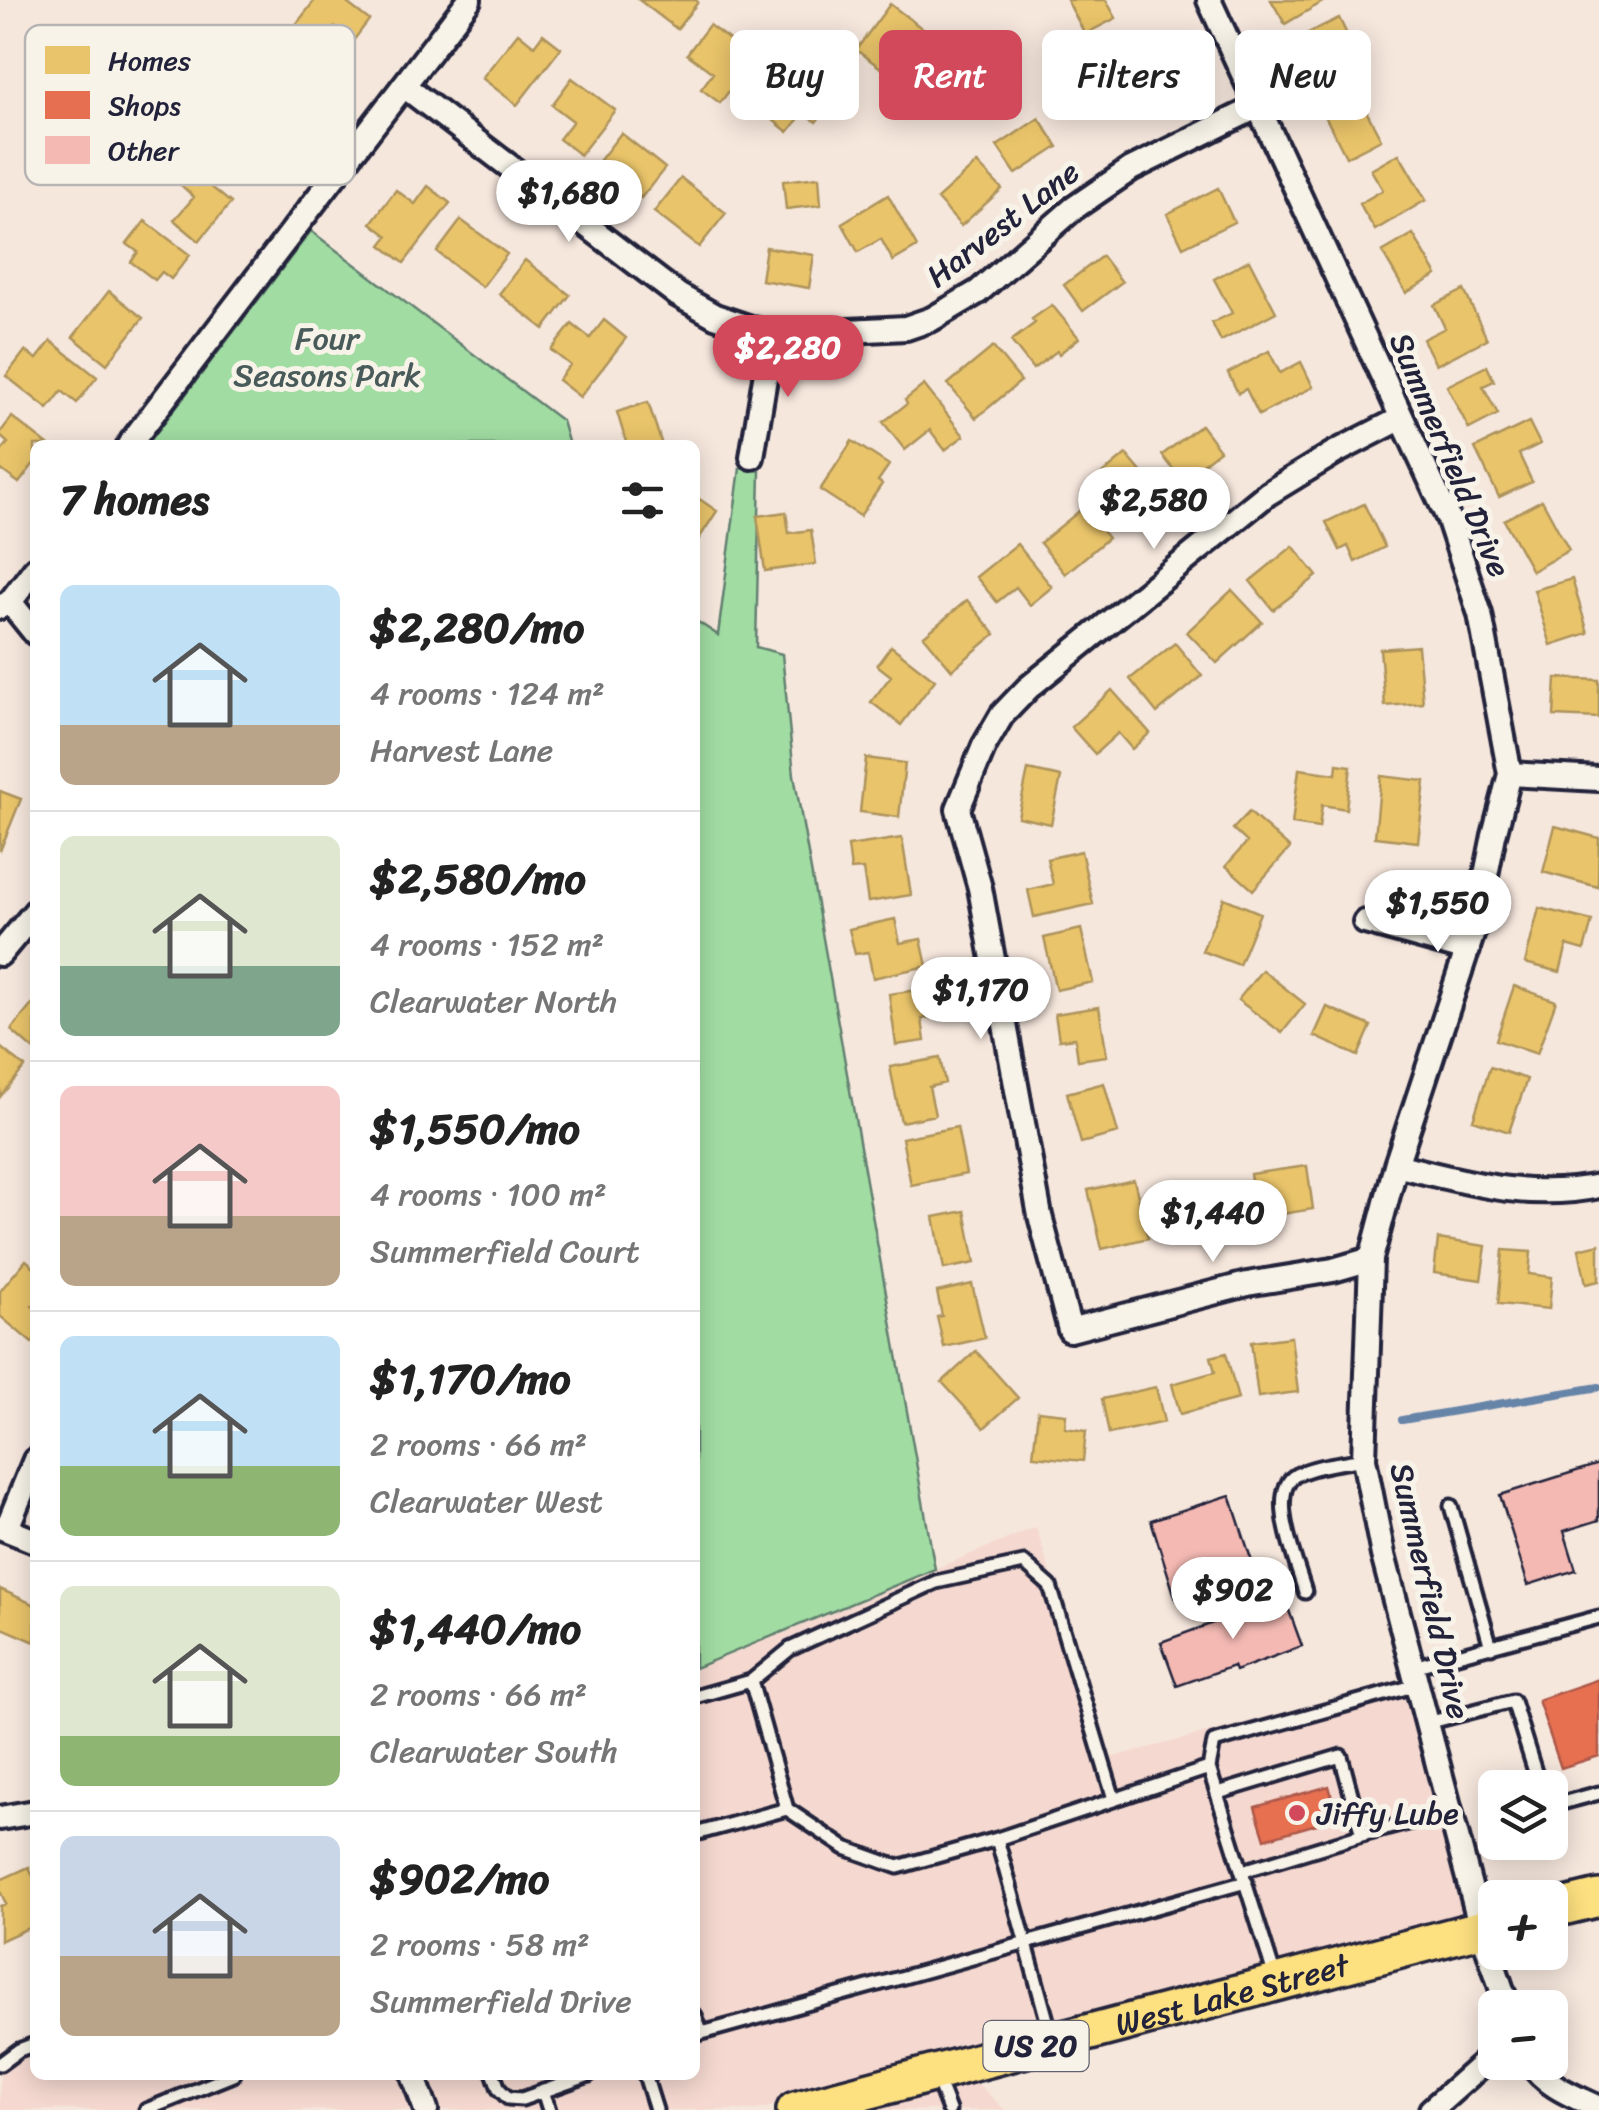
<!DOCTYPE html>
<meta charset="utf-8">
<style>
:root{--surface:#fff;--page:#f6f6f6;--text:#222;--muted:#767676;--line:#e0e0e0;--accent:#d1495b}
body{margin:0;font-family:Sriracha,sans-serif;background:var(--page);color:var(--text);height:100vh;display:flex;flex-direction:column;font-size:38px;white-space:nowrap}
*{box-sizing:border-box;margin:0}
p{font-size:32px;color:var(--muted)}
.icon{flex:none;width:55px;height:55px;fill:none;stroke:currentColor;stroke-width:2;stroke-linecap:round;stroke-linejoin:round}
.map{position:relative;flex:1;overflow:hidden}
.details{position:absolute;left:30px;top:440px;width:670px;height:1640px;display:flex;flex-direction:column;background:var(--surface);border-radius:15px;box-shadow:0 5px 25px #0003}
.details>*{flex:none}
.top-card{position:absolute;left:730px;top:30px;width:718px;height:90px;display:flex;gap:20px}
.tools{position:absolute;left:1478px;top:1770px;display:grid;gap:20px}
.tools a{display:grid;place-items:center;width:90px;height:90px;border-radius:15px;background:var(--surface);box-shadow:0 5px 25px #0003;font-size:50px}
.price{position:absolute;translate:-50% -85px;padding:0 22px;border-radius:35px;background:#fff;color:#222;font-size:32px;line-height:65px;filter:drop-shadow(0 2px 5px #0008)}
.price::after{content:'';position:absolute;left:50%;top:60px;width:30px;height:22px;margin-left:-15px;background:inherit;clip-path:polygon(0 0,100% 0,50% 100%)}
.price.on{background:var(--accent);color:#fff}
ul{padding:0;list-style:none}
li{display:flex;align-items:center;gap:30px;height:250px;padding:0 30px}
li+li{border-top:2px solid var(--line)}
li span{display:grid;place-items:center;flex:none;width:280px;height:200px;border-radius:15px;color:#555}
li>.icon{margin-inline-start:auto}
span .icon{width:120px;height:120px;fill:#fffc;stroke-width:1}
li b{font-size:42px}
h2{display:flex;justify-content:space-between;align-items:center;height:120px;padding:0 30px;font-size:42px}
.tag{padding:0 35px;border-radius:15px;background:var(--surface);box-shadow:0 5px 25px #0003;font-size:35px;line-height:90px}
.tag.on{background:var(--accent);color:#fff}
.map>svg:first-child{display:block}
</style>
<div class="map">
<svg width="1599" height="2110" viewBox="0 0 1599 2110">
<rect width="100%" height="100%" fill="#f6e7dd"/>
<filter id="ink" filterUnits="userSpaceOnUse"><feTurbulence type="fractalNoise" baseFrequency=".01" numOctaves="2"/><feDisplacementMap in="SourceGraphic" scale="20" xChannelSelector="R" yChannelSelector="G"/><feConvolveMatrix kernelMatrix="1 2 1 2 8 2 1 2 1" color-interpolation-filters="sRGB"/></filter>
<g filter="url(#ink)">
<path fill="#f5d9d0" d="M1036,1527l73,231 298,-77 64,242 -713,187h-321l-12,-35h270v-407z
M35,2035v40h370l12,35h-417v-60z
M968,2074l37,36h-174z"/>
<path fill="#a1dda3" stroke="#62806f" stroke-width="2.5" d="M311,231l251,190 7,24h-422z
M740,468l20,3 -4,176 26,7 12,121 141,794 -240,99v-1048l23,15z"/>
<path fill="#e9c46a" stroke="#ad935c" stroke-width="2.5" d="M315,0h28l26,20 -16,21 -18,-14 -15,20 -26,-20z
M639,0h57l2,2 -21,27z
M1067,0h39l10,18 -31,16z
M1271,0h55l-41,24z
M890,4l46,35 -14,20 -18,-13 -19,25 -29,-21z
M1339,18l24,49 -53,25 -13,-26 22,-10 -11,-23z
M709,25l45,33 -34,45 -19,-14 12,-16 -26,-19z
M518,33l16,13 9,-12 18,14 -44,57 -35,-27z
M1147,40l20,39 -52,26 -20,-40z
M822,61l28,22 -5,5 11,9 -14,18 -12,-10 -14,17 -12,-10 -16,20 -25,-20 16,-20 -7,-5 18,-22 18,14z
M572,78l43,32 -35,45 -21,-16 14,-18 -21,-16z
M1355,90l26,49 -35,18 -25,-49z
M1039,118l19,29 -42,27 -19,-28z
M621,133l44,35 -24,30 -44,-34z
M1399,154l27,46 -51,30 -16,-26 24,-14 -12,-20z
M977,163l25,26 -41,37 -24,-27z
M192,171l39,32 -32,38 -25,-21 20,-23 -13,-12z
M819,177l2,28 -35,4 -3,-28z
M681,178l45,35 -27,34 -45,-35z
M428,186l22,17 -46,60 -23,-18 7,-9 -17,-13 25,-33 19,14z
M1218,188l16,34 -51,25 -16,-33z
M888,195l29,52 -24,14 -12,-22 -23,13 -16,-29z
M461,220l46,34 -25,33 -45,-35z
M145,221l45,34 -19,24 -9,-7 -7,8 -24,-18 7,-10 -11,-8z
M1413,234l24,41 -31,18 -24,-41z
M766,247l48,8 -5,33 -48,-8z
M1102,256l20,26 -39,29 -19,-26z
M525,260l45,35 -26,34 -45,-35z
M1249,260l27,52 -55,29 -9,-18 20,-10 -18,-34z
M1464,290l23,49 -51,26 -13,-26 22,-11 -11,-23z
M109,291l34,27 -36,46 -34,-27z
M1052,305l27,33 -20,16 -2,-3 -24,18 -22,-28 24,-18 -3,-4z
M604,320l22,18 -46,59 -22,-17 12,-15 -19,-15 21,-26 18,14z
M51,341l46,36 -20,26 -15,-12 -14,18 -42,-33 19,-25 12,8z
M993,347l28,34 -45,37 -28,-34z
M1269,351l11,22 21,-11 12,25 -54,28 -13,-26 -8,4 -10,-20z
M1487,366l7,15 -11,5 15,28 -29,15 -22,-43z
M924,385l40,51 -19,14 -15,-20 -25,20 -22,-28 24,-18 -2,-4z
M648,402l14,43h-35l-10,-33z
M12,417l36,28h-13v17l-16,21 -19,-14v-16l8,-10 -8,-7v-3z
M1529,422l11,22 -21,10 13,28 -33,15 -24,-49z
M1201,425l19,25 -38,30 -20,-25z
M852,441l37,24 -11,16 4,3 -22,32 -40,-26z
M1126,454l22,26 -19,15 16,18 -22,18 -36,-44z
M695,496l22,15 -20,31 -2,-1z
M1542,500l27,50 -37,21 -28,-51z
M1364,504l21,43 -30,15 -7,-16 -8,4 -14,-28z
M1083,508l25,30 -43,36 -25,-31z
M786,512l3,21 22,-3 5,34 -51,7 -8,-55z
M1017,544l35,43 -22,18 -14,-18 -19,15 -21,-25z
M1293,546l24,30 -44,34 -23,-29z
M1572,579l16,54 -37,12 -17,-55z
M1232,590l30,32 -45,41 -30,-31z
M967,600l28,34 -43,36 -28,-34z
M1175,643l27,33 -45,37 -27,-34z
M891,646l44,34 -34,45 -30,-23 20,-26 -14,-11z
M1418,646l5,57 -38,3 -5,-57z
M1556,678l43,2v38l-45,-2z
M1112,690l38,43 -18,16 -14,-16 -23,21 -24,-27z
M866,758l39,5 -6,54 -39,-5z
M1337,764l14,2 -5,43 -24,-4 -3,23 -27,-4 7,-55 37,5z
M1028,770l33,7 -10,47 -33,-7z
M1381,776l44,5 -7,61 -43,-5z
M0,791l21,8 -21,52z
M1249,812l41,36 -37,42 -27,-24 21,-24 -14,-13z
M1555,826l44,12 -1,49 -55,-15z
M902,838l9,57 -43,7 -5,-33 -12,1 -3,-24z
M1081,851l12,53 -59,13 -6,-27 25,-6 -6,-25z
M1224,898l36,15 -21,52 -37,-14z
M1539,908l53,13 -8,29 -17,-5 -7,27 -35,-9z
M895,919l5,24 21,-4 6,27 -54,12 -5,-26 -13,2 -6,-25z
M1081,929l12,53 -37,8 -12,-52z
M1262,970l43,34 -23,29 -44,-33z
M1514,986l42,15 -19,53 -41,-14z
M931,988l4,29 -13,2 3,22 -29,4 -7,-51z
M35,1001v50l-24,-21z
M1099,1007l8,49 -29,4 -3,-22 -16,2 -4,-26z
M1327,1007l44,19 -13,30 -44,-20z
M0,1047l25,20 -25,30z
M940,1058l5,25 -16,4 6,28 -34,7 -11,-55z
M1490,1067l37,12 -18,53 -36,-12z
M1104,1083l14,50 -37,10 -14,-50z
M957,1127l9,47 -55,11 -9,-47z
M1307,1166l6,43 -56,9 -7,-44z
M1134,1180l14,58 -46,11 -14,-59z
M1223,1185l14,37 -54,20 -14,-37z
M965,1211l10,52 -31,6 -10,-52z
M1438,1239l48,7 -5,34 -47,-7z
M1599,1244v37l-13,3 -7,-35z
M1503,1250l28,2 -2,22 23,3 -3,32 -51,-5z
M26,1260l9,8v35l-3,3 3,2v32l-3,3 -32,-27v-25z
M972,1284l13,54 -41,9 -7,-30 5,-1 -5,-24z
M1291,1337l7,55 -40,5 -7,-55z
M976,1351l42,47 -34,30 -42,-46z
M1226,1353l12,46 -58,15 -8,-30 43,-12 -4,-15z
M1156,1387l8,35 -55,12 -7,-35z
M1038,1411l28,3 -1,14 21,3 -3,30 -50,-5z
M0,1589l35,16v37l-35,-15z
M29,1867l6,14v44l-35,16v-35l6,-2 -6,-13v-11z"/>
<path fill="#e76f51" stroke="#ac584a" stroke-width="2.5" d="M1599,1679v77l-38,12 -23,-68z
M1329,1786l9,32 -73,21 -10,-32z"/>
<g fill="none" stroke-linecap="round" stroke-linejoin="round">
<path stroke="#6684a7" stroke-width="8" d="M1402,1420l197,-33"/>
</g>
<path fill="#f4b9b3" stroke="#22223b" stroke-width="2.5" d="M1599,1464v56l-35,11 12,39 -48,15 -28,-90z
M1230,1495l26,79 -80,26 -25,-80z
M1284,1597l18,49 -67,25 -2,-5 -56,20 -16,-44z"/>
<g fill="none" stroke-linecap="round" stroke-linejoin="round">
<defs>
<path id="lane" d="M1451,1506l40,141
M1305,1592c-7,-26 -39,-100 -9,-117 20,-10 46,-12 68,-16
M1413,1667l186,-50
M751,1681l39,-32 146,-67 88,-19 26,23 64,213
M695,1697l56,-16 36,128 58,39 53,19 99,-28 55,199
M1427,1723l86,-22 27,87
M1209,1768l5,-26 203,-57
M1218,1793l123,-37 21,79
M1550,1797l8,7 41,-11
M695,1834l92,-25
M997,1839l212,-71 67,212
M1243,1871l119,-36 88,-23
M695,2015l7,18 -7,2
M702,2033l544,-151
M0,2064l19,-14 16,-6
M494,2075l5,14 9,9 14,1 67,-24
M645,2075l11,35
M936,2077l13,33
M543,2091l6,19
M146,2110l87,-35"/>
<path id="street" d="M1209,0l240,520 31,94 30,160 -16,61 -17,85 -81,245 -25,94 -7,200 19,96 44,168 54,205 27,80
M404,86l274,209 37,21 57,19 134,-7 26,-9 46,-27 96,-84 57,-39 128,-63
M129,445l340,-445
M752,457l20,-122
M10,602l25,31
M0,607l10,-5 25,-33
M1510,774l89,5
M1365,922l103,28
M0,954l35,-42
M1396,1165c69,17 132,36 203,21
M1371,1259l-38,11 -86,14 -177,46 -30,-114 -60,-328 -22,-79 26,-63 18,-31 26,-27 239,-194 67,-41 68,-35
M0,1527l35,14
M7,1528l28,-68
M0,1818l35,-6
M1530,2062c17,25 44,34 69,46
M413,2075l13,35
M1431,2110l64,-57"/>
<g id="primary">
<path d="M1550,1910l49,-12"/>
<path id="s1" d="M795,2110l700,-185"/>
</g>
</defs>
<use href="#lane" stroke="#22223b" stroke-width="19"/>
<use href="#street" stroke="#22223b" stroke-width="30"/>
<use href="#primary" stroke="#22223b" stroke-width="42"/>
<use href="#lane" stroke="#f7f3e8" stroke-width="11"/>
<use href="#street" stroke="#f7f3e8" stroke-width="22"/>
<use href="#primary" stroke="#fde080" stroke-width="35"/>
</g>
</g>
<circle fill="#d1495b" stroke="#f7f3e8" stroke-width="4" cx="1297" cy="1813" r="10"/>
<g text-anchor="middle" dominant-baseline="central" stroke-width="10" stroke-linejoin="round" paint-order="stroke">
<rect fill="#f7f3e8" stroke="#62616f" stroke-width="2.5" x="983.5" y="2021" width="105" height="50" rx="8"/>
<g font-size="30" font-weight="bold" fill="#22223b">
<text x="1036" y="2046">US 20</text>
</g>
<g font-size="32" fill="#22223b" stroke="#f7f3e8">
<text transform="translate(1003 224) rotate(-38)">Harvest Lane</text>
<text transform="translate(1450 455) rotate(67)">Summerfield Drive</text>
<text transform="translate(1430 1591) rotate(77)">Summerfield Drive</text>
<text stroke="none"><textPath href="#s1" startOffset="452">West Lake Street</textPath></text>
</g>
<g font-size="32" fill="#485a5a" stroke="#f7f3e8">
<text x="327" y="338">Four<tspan x="327" dy="37">Seasons Park</tspan></text>
</g>
<g font-size="32" fill="#22223b" stroke="#f7f3e8" text-anchor="start">
<text x="1317" y="1813">Jiffy Lube</text>
</g>
</g>
<rect x="25" y="25" width="330" height="160" rx="15" fill="#f7f3e8" stroke="#b7b4b4" stroke-width="2.5"/>
<rect x="45" y="46" width="45" height="28" fill="#e9c46a"/>
<rect x="45" y="91" width="45" height="28" fill="#e76f51"/>
<rect x="45" y="136" width="45" height="28" fill="#f4b9b3"/>
<g font-size="28" fill="#22223b">
<text x="108" y="70">Homes</text>
<text x="108" y="115">Shops</text>
<text x="108" y="160">Other</text>
</g>
</svg>
<div class="tools">
<a><svg class="icon" aria-label="layers" viewBox="0 0 24 24"><path d="M12 4l9 5-9 5-9-5zM3 14l9 5 9-5"/></svg></a>
<a>+</a>
<a>−</a>
</div>
<b class="price" style="left:569px;top:245px">$1,680</b>
<b class="price on" style="left:788px;top:400px">$2,280</b>
<b class="price" style="left:1154px;top:552px">$2,580</b>
<b class="price" style="left:1438px;top:955px">$1,550</b>
<b class="price" style="left:981px;top:1042px">$1,170</b>
<b class="price" style="left:1213px;top:1265px">$1,440</b>
<b class="price" style="left:1233px;top:1642px">$902</b>
<div class="top-card">
<a class="tag">Buy</a>
<a class="tag on">Rent</a>
<a class="tag">Filters</a>
<a class="tag">New</a>
</div>
<section class="details">
<h2>7 homes<svg class="icon" aria-label="filters" viewBox="0 0 24 24"><path d="M4 7h16M4 17h16"/><circle cx="9" cy="7" r="2"/><circle cx="15" cy="17" r="2"/></svg></h2>
<ul>
<li><span style="background:linear-gradient(#bfe0f5 70%,#b9a48a 0)"><svg class="icon" aria-label="home" viewBox="0 0 24 24"><path d="M3 11l9-7 9 7M6 9v11h12V9"/></svg></span><div><b>$2,280/mo</b><p>4 rooms · 124 m²</p><p>Harvest Lane</p></div></li>
<li><span style="background:linear-gradient(#dfe7d0 65%,#7fa58c 0)"><svg class="icon" aria-label="home" viewBox="0 0 24 24"><path d="M3 11l9-7 9 7M6 9v11h12V9"/></svg></span><div><b>$2,580/mo</b><p>4 rooms · 152 m²</p><p>Clearwater North</p></div></li>
<li><span style="background:linear-gradient(#f6c9c9 65%,#b9a48a 0)"><svg class="icon" aria-label="home" viewBox="0 0 24 24"><path d="M3 11l9-7 9 7M6 9v11h12V9"/></svg></span><div><b>$1,550/mo</b><p>4 rooms · 100 m²</p><p>Summerfield Court</p></div></li>
<li><span style="background:linear-gradient(#bfe0f5 65%,#8fb573 0)"><svg class="icon" aria-label="home" viewBox="0 0 24 24"><path d="M3 11l9-7 9 7M6 9v11h12V9"/></svg></span><div><b>$1,170/mo</b><p>2 rooms · 66 m²</p><p>Clearwater West</p></div></li>
<li><span style="background:linear-gradient(#dfe7d0 75%,#8fb573 0)"><svg class="icon" aria-label="home" viewBox="0 0 24 24"><path d="M3 11l9-7 9 7M6 9v11h12V9"/></svg></span><div><b>$1,440/mo</b><p>2 rooms · 66 m²</p><p>Clearwater South</p></div></li>
<li><span style="background:linear-gradient(#c9d6e8 60%,#b9a48a 0)"><svg class="icon" aria-label="home" viewBox="0 0 24 24"><path d="M3 11l9-7 9 7M6 9v11h12V9"/></svg></span><div><b>$902/mo</b><p>2 rooms · 58 m²</p><p>Summerfield Drive</p></div></li>
</ul>
</section>
</div>
